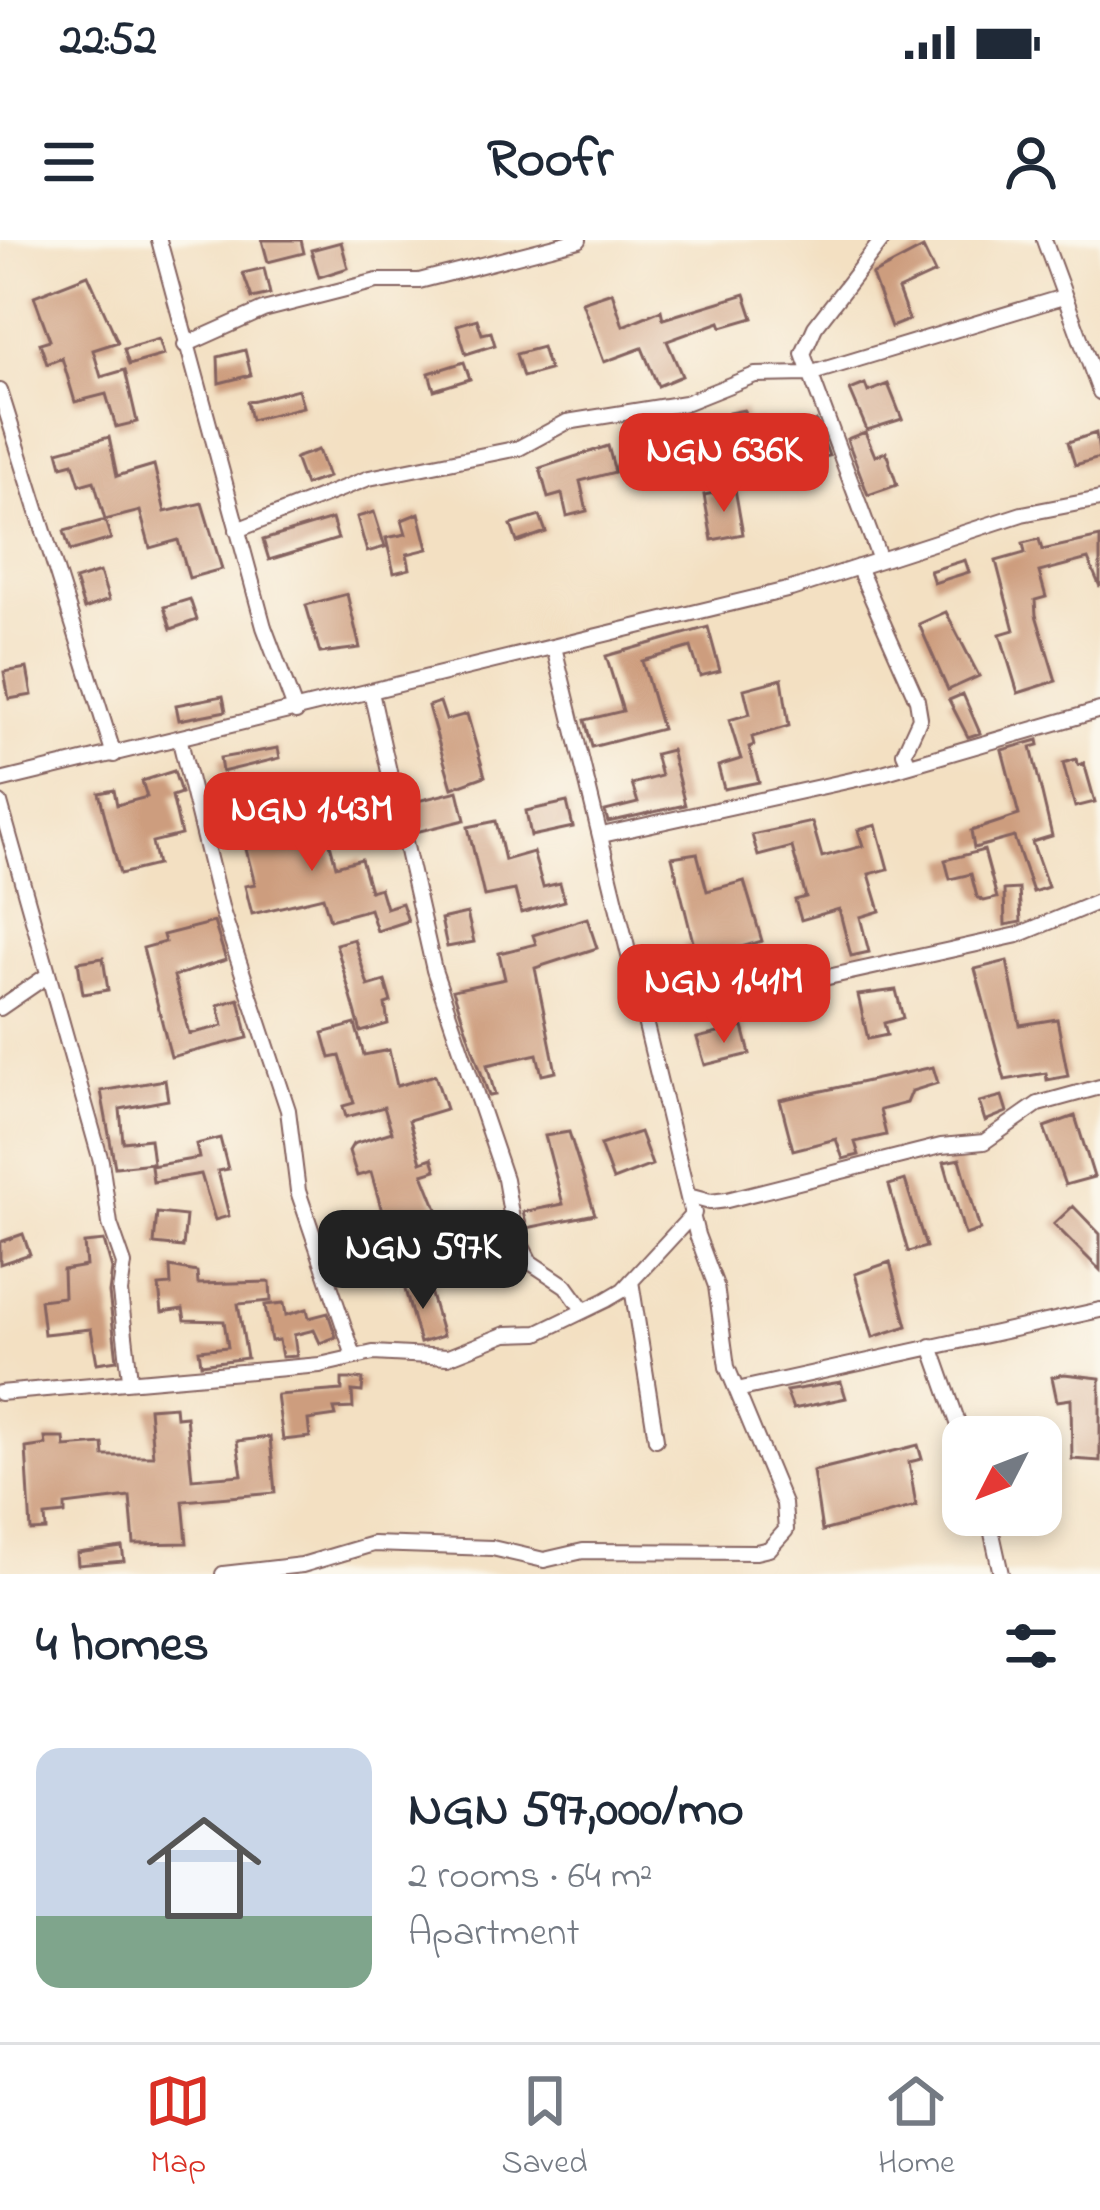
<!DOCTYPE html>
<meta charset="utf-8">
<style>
:root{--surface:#fff;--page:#f2f2f3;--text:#1f2937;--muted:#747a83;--line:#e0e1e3;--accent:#d93025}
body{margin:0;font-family:"Indie Flower",sans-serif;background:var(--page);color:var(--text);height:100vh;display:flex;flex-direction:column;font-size:45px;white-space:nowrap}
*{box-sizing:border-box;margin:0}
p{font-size:39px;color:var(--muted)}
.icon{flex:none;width:66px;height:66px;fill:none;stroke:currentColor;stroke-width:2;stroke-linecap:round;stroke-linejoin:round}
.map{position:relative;height:1334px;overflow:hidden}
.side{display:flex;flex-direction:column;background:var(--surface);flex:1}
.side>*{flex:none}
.needle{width:78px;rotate:228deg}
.buttons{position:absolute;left:942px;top:1176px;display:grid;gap:24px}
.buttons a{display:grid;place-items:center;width:120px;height:120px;border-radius:24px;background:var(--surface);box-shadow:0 6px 18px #0003;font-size:60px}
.price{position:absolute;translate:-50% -102px;padding:0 27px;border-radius:24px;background:var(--accent);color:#fff;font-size:39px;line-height:78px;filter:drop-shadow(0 3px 6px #0008)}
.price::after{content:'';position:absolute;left:50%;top:72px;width:36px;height:27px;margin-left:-18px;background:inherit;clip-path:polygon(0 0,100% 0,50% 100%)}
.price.active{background:#222;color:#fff}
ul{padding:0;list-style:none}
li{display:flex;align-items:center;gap:36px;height:300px;padding:0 36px}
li+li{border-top:3px solid var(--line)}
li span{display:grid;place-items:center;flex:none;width:336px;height:240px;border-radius:24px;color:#555}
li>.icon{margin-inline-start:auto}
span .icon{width:144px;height:144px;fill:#fffc;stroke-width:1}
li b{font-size:51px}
h2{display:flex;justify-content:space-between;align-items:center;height:144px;padding:0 36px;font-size:51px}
.status{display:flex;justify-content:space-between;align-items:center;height:84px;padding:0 60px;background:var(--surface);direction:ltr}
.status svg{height:33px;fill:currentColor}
header{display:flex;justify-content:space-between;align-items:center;height:156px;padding:0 36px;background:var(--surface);font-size:54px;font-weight:700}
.dock{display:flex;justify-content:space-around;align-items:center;height:168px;border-top:3px solid var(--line);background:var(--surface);font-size:33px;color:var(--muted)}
.dock a{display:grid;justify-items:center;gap:6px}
.dock .active{color:var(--accent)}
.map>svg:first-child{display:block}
</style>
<div class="status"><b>22:52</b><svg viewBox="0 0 49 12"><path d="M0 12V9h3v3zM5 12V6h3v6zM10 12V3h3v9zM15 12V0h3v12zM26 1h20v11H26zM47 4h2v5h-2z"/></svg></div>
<header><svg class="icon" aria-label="menu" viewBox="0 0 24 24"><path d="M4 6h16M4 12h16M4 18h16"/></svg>Roofr<svg class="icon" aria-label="person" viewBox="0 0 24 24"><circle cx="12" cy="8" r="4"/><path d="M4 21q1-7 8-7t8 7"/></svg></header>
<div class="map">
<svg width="1100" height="1334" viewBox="0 0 1100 1334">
<rect width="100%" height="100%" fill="#fbf7ec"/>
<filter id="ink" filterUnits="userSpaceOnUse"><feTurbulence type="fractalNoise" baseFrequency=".00833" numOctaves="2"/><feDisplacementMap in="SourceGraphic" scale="24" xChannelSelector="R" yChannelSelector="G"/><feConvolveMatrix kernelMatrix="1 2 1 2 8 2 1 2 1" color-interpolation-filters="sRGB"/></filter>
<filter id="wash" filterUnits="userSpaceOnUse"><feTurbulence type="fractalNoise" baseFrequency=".004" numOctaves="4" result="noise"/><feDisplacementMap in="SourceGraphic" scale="48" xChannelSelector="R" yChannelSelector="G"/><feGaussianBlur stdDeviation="2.7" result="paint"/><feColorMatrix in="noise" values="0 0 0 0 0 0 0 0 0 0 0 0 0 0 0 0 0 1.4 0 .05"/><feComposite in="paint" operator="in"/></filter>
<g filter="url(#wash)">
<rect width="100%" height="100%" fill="#f3e0c2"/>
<g id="blocks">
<path fill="#cd9d7e" d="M262,0h39l3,13 -36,9z
M341,2l7,26 -29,9 -8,-27z
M923,8l12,25 -37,17 11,30 -18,7 -19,-52z
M264,28l6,26 -18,4 -9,-25z
M88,35l30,67 -25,8 8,27 24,-7 12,52 -21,5 -10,-33 -31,8 -13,-44 -15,6 -7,-21 10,-3 -16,-44z
M612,52l11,34 38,-16 2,9 82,-25 8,24 -31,9 -2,-5 -53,19 15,35 -24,10 -16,-38 -38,14 -22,-60z
M477,79l5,15 9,-2 4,13 -29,9 -9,-29z
M159,99l5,16 -35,10 -5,-16z
M542,107l7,23 -26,7 -7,-23z
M245,110l6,25 -32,8 -1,-26z
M464,122l6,17 -36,11 -5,-17z
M865,144l3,8 20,-8 14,35 -35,11 -17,-40z
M298,149l5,18 -52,13 -4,-18z
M744,170l3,13 13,-2 6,42 -28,4 -9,-54z
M816,181l13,35 -40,9 -10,-28z
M865,192l10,24 11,-4 11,33 -29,10 -21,-56z
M1096,193l4,25 -25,7 -7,-23z
M109,197l8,39 37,-11 11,47 37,-9 20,66 -33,9 -11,-38 -28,8 -10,-37 -35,9 -11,-39 -14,4 -7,-22 -11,3 -4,-15z
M608,206l7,26 -35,9 7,30 -20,5 -5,-22 -14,4 -8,-30z
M318,210l10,27 -23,8 -10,-27z
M735,249l8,45 -31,6 -8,-45z
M374,272l11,35 -18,5 -10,-35z
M419,273l9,36 -21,5 3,15 -16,4 -8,-35 20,-4 -4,-14z
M540,276l6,16 -29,10 -6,-17z
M332,279l6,20 -69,21 -6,-20z
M105,280l6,19 -41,12 -6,-20z
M1100,297v50l-12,-28 -49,13 7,25 -11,3 1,15 20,66 -38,12 -18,-59 14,-4 -18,-69 29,-8 -2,-10 16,-4 3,11z
M965,320l4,12 -35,11 -4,-12z
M100,332l9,28 -25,9 -9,-29z
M347,354l13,54 -40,5 -14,-48z
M190,359l7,21 -26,9 -7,-22z
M946,372l33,64 -31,14 -29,-66z
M708,387l12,44 -20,5 -9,-29 -49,14 20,68 -70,18 -7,-27 38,-9 -17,-55z
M27,428l5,27 -23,4 -5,-27z
M782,439l7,47 -37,11 2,8 -5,2 10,35 -35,7 -6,-23 23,-7 -12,-39 21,-6 -6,-25z
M963,454l17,39 -12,4 -19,-37z
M223,456l3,15 -47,9 -3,-15z
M440,462l6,18 21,-6 18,62 -33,12 -24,-82z
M1038,500l1,5 -8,2 21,89 -20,6 16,45 -15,5 -19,-55 -40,11 -3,-17 48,-16 -17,-65z
M278,508l2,10 -58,14 -2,-14z
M671,510l14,55 -77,17 -3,-11 33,-8 -6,-19 29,-8 -6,-22z
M1076,519l2,6 6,-2 11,39 -20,5 -12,-44z
M174,531l7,22 -9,3 9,39 -29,7 5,23 -37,9 -21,-81 15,-3 3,15 30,-8 -5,-16z
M458,551l7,29 -49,12 -7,-29z
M294,559l10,29 20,-6 12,44 25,-7 9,32 10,-3 6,20 16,-5 6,18 -31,10 -7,-22 -40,11 -7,-23 -71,17 -7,-28 10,-2 -9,-35 36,-10 -11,-32z
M567,562l6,25 -42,9 -5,-25z
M496,581l9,39 28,-8 10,35 17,-4 5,18 -44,12 -6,-23 -31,6 -16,-69z
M812,582l10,35 41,-11 -5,-16 18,-5 12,44 -19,5 11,37 -20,6 9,35 -18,4 -12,-47 -38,11 -6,-20 11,-3 -14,-50 -34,9 -6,-21z
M984,610l13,48 -13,3 -7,-4 -6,-23 -21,5 -5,-19z
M697,613l10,38 37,-10 18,60 -35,10 8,29 40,-10 1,7 -113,25 -10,-40 32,-11 -2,-6 10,-3 -21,-85z
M1019,649l2,33 -16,3 -1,-35z
M467,673l7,29 -27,5 -6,-28z
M587,678l10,30 -62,20 21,104 -14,3 -5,-21 -50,11 8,30 -6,1 -36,-106 52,-11 -6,-26 37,-9 -3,-9z
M214,682l12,38 -52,16 15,58 34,-8 -5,-21 21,-6 9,39 -77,19 -28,-109 22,-6 -2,-7z
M354,699l14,47 17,-5 6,21 -6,2 3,20 -27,8 -25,-88z
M103,718l5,32 -25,4 -5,-32z
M1007,721l13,64 37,-6 11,57 -21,4 -1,-7 -41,7 -30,-111z
M896,750l7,28 -19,5 3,12 -19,4 -10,-44z
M355,784l9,31 25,-5 8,36 38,-11 11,34 -37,11 12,42 11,-4 4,12 -13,4 18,45 -71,19 -7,-21 19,-6 -11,-39 -14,4 -8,-25 4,-7 39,-12 -8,-25 -38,10 -3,-11 11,-3 -14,-47 -10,2 -7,-25z
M743,787l7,27 -45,11 -8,-27z
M933,827l5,16 -26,8 -5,12 -27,7 6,25 -31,7 4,13 -16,4 -7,-20 -43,11 -13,-50z
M165,840l3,20 -48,9 3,33 27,-3 3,24 -38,4 -14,-76z
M1002,856l5,16 -22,9 -6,-19z
M1075,876l19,61 -29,8 -21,-58z
M569,892l26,82 -68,14 -4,-16 40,-8 -18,-68z
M640,892l12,33 -39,15 -13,-35z
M220,898l8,31 -10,2 11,45 -14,4 -14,-46 -48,8 -2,-16 48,-8 -3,-14z
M960,919l20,71 -15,5 -21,-73z
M905,940l21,67 -18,5 -19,-67z
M1073,966l27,28v36l-46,-46z
M157,973l29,3 -3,31 -29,-3z
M23,994l7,20 -30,10v-22z
M104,1001l8,28 -3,24 8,67 -20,3 -6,-34 -47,5 -4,-34 24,-3 -1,-27 23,-4 -2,-23z
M890,1022l17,64 -34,11 -18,-63z
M170,1027l27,5 1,12 72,-2 1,19 -33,3 9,54 -46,6 -2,-14 29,-3 -4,-26 -39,-1 -2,-11 -21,3 -3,-26 12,-1z
M427,1041l16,55 -23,7 -16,-57z
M284,1063l2,12 21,-6 2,9 19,-5 8,24 -16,6 -6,-13 -20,5 3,21 -15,1 -3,-17 -8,1 -6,-36z
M1064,1134l36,4v83l-28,-2 -1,-60 -14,2 -5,-24z
M342,1139h21l-1,13 -10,-1 1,17 -19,1 2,7 -28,4 2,17 -27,3 -6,-45 65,-5z
M841,1142l5,16 -53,11 -7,-18z
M175,1166l1,11 10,-1 6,63 50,-4 -5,-34 33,-4 5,56 -92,8 4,42 -53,1 -4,-47 -65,8v9l-20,2 1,14 -15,1 -5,-83 20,-3 -1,-7h19l1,9 38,-3 1,12h49l-4,-48z
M918,1205l4,14 -13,3 7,44 -94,25 -9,-60z
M122,1307l2,14 -46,4 -1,-12z"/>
</g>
</g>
<g filter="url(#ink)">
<use href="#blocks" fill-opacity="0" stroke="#856360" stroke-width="3"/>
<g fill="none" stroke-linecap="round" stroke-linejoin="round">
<defs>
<path id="street" d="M159,0l105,387 32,85
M1044,0l56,152
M185,105l78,-35 114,-29h42l160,-41
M0,151l114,364
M237,290l132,-52 150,-30 48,-26 118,-19 70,-28 54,-1 254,-77
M880,320l-77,-206 12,-27 67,-87
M858,327l59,133 3,18 -16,35 4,9
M371,452l63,278 71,209 9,52 16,31 36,24 16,22
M180,501l42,170 66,199 10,81 56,165
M0,541l791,-192 231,-75 78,-15
M0,563l101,358 9,63 14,40 -4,28 10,87
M602,595l277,-61 221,-64
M0,768l48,-33
M647,777l371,-82 82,-34
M688,956l22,6 17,-2 214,-54 43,-4 54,-38 62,-17
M631,1041l25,158
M931,1106l32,91
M737,1150l363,-80
M0,1153l320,-28 53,-12 75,4 58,-23 32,-1 68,-33 17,-10 71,-77
M988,1275l13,59
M223,1334l79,-9 71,-21 119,4 52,12 39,-9 173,1 13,-3 17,-19 -2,-26 -57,-137 -11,-81 -19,-51 -143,-588"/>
</defs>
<use href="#street" stroke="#856360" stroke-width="18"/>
<use href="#street" stroke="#fff" stroke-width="14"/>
</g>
</g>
</svg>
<div class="buttons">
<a><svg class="needle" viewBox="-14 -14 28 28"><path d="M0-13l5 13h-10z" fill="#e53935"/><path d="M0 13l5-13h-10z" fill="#747a83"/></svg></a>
</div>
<b class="price" style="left:724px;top:275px">NGN 636K</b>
<b class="price" style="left:312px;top:634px">NGN 1.43M</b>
<b class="price" style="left:724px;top:806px">NGN 1.41M</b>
<b class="price active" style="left:423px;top:1072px">NGN 597K</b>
</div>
<section class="side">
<h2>4 homes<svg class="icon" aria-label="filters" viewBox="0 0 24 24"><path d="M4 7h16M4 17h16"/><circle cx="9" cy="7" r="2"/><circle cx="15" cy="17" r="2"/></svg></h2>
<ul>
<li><span style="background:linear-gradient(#c9d6e8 70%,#7fa58c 0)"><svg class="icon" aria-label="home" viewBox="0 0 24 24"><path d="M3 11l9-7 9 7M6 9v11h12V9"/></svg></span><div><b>NGN 597,000/mo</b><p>2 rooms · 64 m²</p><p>Apartment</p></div></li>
</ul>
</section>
<nav class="dock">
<a class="active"><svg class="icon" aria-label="map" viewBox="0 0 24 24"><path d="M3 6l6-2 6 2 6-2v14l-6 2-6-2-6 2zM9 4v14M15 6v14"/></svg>Map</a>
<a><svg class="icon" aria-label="saved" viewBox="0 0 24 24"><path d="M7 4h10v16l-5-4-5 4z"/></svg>Saved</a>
<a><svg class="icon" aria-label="home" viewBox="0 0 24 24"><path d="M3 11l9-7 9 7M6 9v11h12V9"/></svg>Home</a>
</nav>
